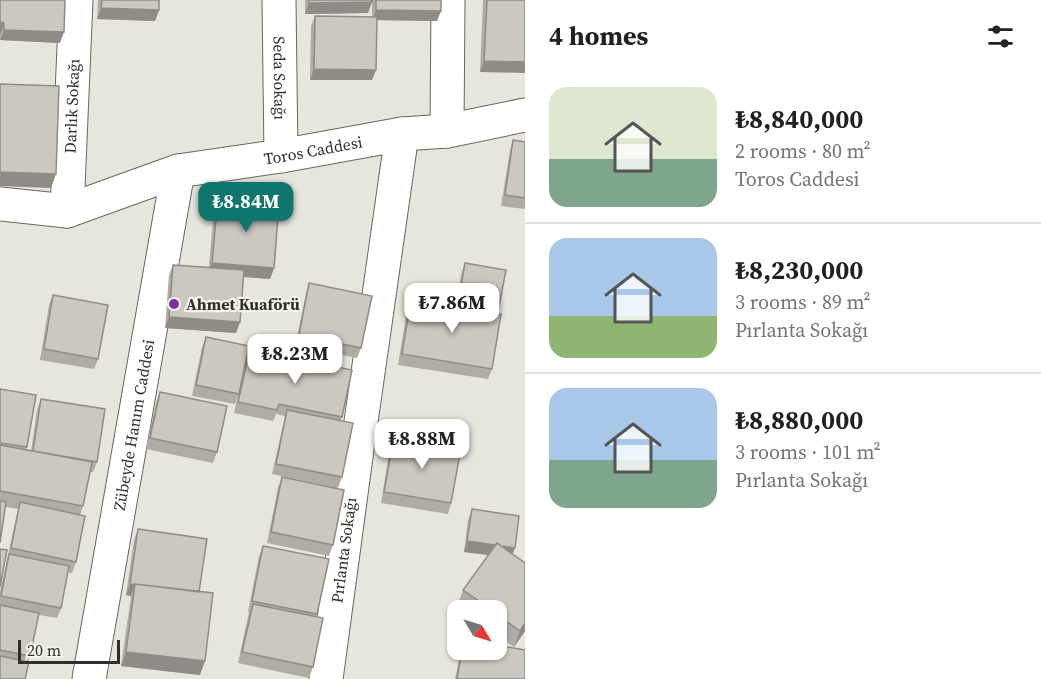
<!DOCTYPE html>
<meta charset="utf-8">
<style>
:root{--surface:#fff;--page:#f6f6f6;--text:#202124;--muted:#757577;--line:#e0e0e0;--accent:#0f766e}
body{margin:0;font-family:"Source Serif 4",serif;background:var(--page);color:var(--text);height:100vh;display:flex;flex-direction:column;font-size:22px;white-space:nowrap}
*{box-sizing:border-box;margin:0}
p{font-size:20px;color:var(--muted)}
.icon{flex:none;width:33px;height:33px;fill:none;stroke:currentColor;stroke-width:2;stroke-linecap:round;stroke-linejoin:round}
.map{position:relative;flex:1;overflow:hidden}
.details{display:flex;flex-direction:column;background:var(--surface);width:516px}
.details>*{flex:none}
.needle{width:39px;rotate:128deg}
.controls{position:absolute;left:447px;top:600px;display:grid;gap:12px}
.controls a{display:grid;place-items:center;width:60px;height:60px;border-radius:12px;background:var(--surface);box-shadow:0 2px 4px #0004;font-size:30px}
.scale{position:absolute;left:18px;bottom:15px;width:102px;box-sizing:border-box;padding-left:6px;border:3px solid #2e2e2b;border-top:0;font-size:16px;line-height:21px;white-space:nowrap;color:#2e2e2b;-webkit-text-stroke:4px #f3f4eb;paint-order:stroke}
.price{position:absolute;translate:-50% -51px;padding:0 14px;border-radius:12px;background:#fff;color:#222;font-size:20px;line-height:39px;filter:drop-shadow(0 2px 3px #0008)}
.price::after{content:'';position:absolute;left:50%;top:36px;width:18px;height:14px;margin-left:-9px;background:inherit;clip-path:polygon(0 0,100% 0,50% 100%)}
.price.selected{background:var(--accent);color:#fff}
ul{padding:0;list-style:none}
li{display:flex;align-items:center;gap:18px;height:150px;padding:0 24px}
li+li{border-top:2px solid var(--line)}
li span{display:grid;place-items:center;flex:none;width:168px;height:120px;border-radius:18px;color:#555}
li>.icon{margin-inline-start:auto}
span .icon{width:72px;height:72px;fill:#fffc;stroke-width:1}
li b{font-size:26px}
h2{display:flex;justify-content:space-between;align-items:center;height:72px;padding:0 24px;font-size:26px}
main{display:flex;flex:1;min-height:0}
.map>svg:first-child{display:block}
</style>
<main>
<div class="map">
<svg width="525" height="679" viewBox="0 0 525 679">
<rect width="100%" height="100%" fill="#e6e6de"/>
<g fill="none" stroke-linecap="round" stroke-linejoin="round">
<defs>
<g id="minor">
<path id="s1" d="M279,0l2,156"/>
<path d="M447,131l1,-131"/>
<path id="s2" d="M0,204l67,7 111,-40 103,-15 121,-22 45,-3 78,-16"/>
<path id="s3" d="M67,211l9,-211"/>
<path id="s4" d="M89,679l89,-508"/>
<path id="s5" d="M326,679l29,-215 47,-330"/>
</g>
</defs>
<use href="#minor" stroke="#676760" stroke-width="35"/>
<use href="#minor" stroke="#fff" stroke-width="33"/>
</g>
<path fill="#afaba5" d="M0,0l60,43 -60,-3z
M98,0h61v10l-4,11 -58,-2z
M305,0h67l-4,13 -63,1z
M372,0h69l-4,21 -60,-1 -1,50 -4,10h-62l1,-54 4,-10 57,1z
M483,0h42l-45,72z
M513,140l12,2v67l-24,-3 9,-56z
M218,198l56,70 -4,11 -27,-2 -3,45 -4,11 -71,-5 4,-53 4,-10 36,2 5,-58z
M465,263l33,49 -6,57 -4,10 -90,-14 9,-55 4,-10 45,7 5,-33z
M309,283l52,65 -4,10 -62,-12 11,-52z
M53,295l45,64 -4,10 -54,-9 9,-55z
M206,337l40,25 3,-8 15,13 10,2 4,-14 64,62 -2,4 2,56 -4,11 -66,-14 13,-58 -9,-2 -3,7 -39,-8 4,-18 -3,9 -43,-8 10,-49z
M0,389l27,58 -1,3 5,1 6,-41 4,-11 56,63 -4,10h-3l-7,34 -3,9 -4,47 -4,11 -4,-1 -7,36 -4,10 -18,-3 -11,47 -28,17v-87l18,-83 -13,-2 -5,36z
M160,392l57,60 -4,11 -67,-14 10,-46z
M394,436l57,67 -3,11 -67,-11 9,-56z
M282,477l51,68 -4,11 -62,-13 11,-56z
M472,509l40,45 13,77 -11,16 -18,-12v-25h-33l-6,-4 6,-16 25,-35 -24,-3 4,-32z
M138,529l61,63 1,83 -79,-9 10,-70 -5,-1 8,-55z
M263,546l66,13 -13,57 -3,51 -4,11 -71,-15 11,-51h-1l11,-56z
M461,650h35l29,29h-70z"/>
<path fill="#8f8b86" d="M372,2l-4,11 -63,1 4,-11z
M101,8l58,2 -4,11 -58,-2z
M376,10l65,1 -4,10 -65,-1z
M0,22l4,1 -3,10h-1z
M4,30l60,2 -4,11 -60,-3z
M484,61l41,1v11l-45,-1z
M314,69l62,1 -4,10h-62z
M0,172l56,2 -5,14 -51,-2z
M212,263l62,5 -4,11 -62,-5z
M169,317l71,5 -4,11 -71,-5z
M467,541l48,7 -4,10 -47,-6z
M130,584l5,1 -4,11 -5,-1z
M525,623v8l-11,16 6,-16z
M126,652l79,9 -5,14 -79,-9z"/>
<path fill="#ccc7c0" stroke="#8f8b86" stroke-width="1.5" d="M0,0h65l-1,32 -60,-2v-7l-4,-1z
M102,0h57v10l-58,-2z
M309,0h63v2l-63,1z
M376,0h65v11l-65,-1z
M487,0h38v62l-41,-1z
M315,16l62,1 -1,53 -62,-1z
M0,84l59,2 -3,88 -56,-2z
M513,140l12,2v56l-20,-3z
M218,198l61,6 -5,64 -62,-5z
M465,263l41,7 -8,42 -40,-7z
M173,265l71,5 -4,52 -71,-5z
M309,283l63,13 -11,52 -62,-13z
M53,295l55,10 -10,54 -54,-10z
M411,300l90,14 -9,55 -90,-15z
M206,337l43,9 -10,48 -43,-9z
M249,354l17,3 -2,10 12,2 2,-14 74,15 -10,47 -63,-13 -2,6 -39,-8z
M0,389l36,6 -9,52 -27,-4z
M160,392l67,14 -10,46 -67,-14z
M41,399l64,10 -8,53 -64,-11z
M287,410l66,13 -11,54 -66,-13z
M394,436l67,12 -10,55 -67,-11z
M0,445l92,17 -9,44 -83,-15z
M282,477l62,13 -11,55 -62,-13z
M0,501l6,1 -6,41z
M20,502l65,14 -9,46 -65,-14z
M472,509l47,7 -4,32 -14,-2 -4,-3 -2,2 -28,-4z
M138,529l69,10 -8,53 -64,-8v1l-5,-1z
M497,543l28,20v60l-5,8 -24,-17v-4h-4l-29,-20z
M263,546l66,13 -12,55 -65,-13z
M0,549l7,1 -7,37z
M9,554l60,12 -8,42 -60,-12z
M135,584l78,9 -8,68 -79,-9z
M253,604l70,14 -10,49 -71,-15z
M0,605l39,8 -9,43 -30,-6z
M496,645l29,5v29h-68l5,-29h34z
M0,656l29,6 -4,17h-25z"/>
<circle fill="#7f2e9e" stroke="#f3f4eb" stroke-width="2" cx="174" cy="304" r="6"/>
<g text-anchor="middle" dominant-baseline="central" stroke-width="4.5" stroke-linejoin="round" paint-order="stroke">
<g font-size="16" fill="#2e2e2b" stroke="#f3f4eb">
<text stroke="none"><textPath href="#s1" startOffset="78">Seda Sokağı</textPath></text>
<text stroke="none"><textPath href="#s3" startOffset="105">Darlık Sokağı</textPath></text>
<text stroke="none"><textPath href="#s2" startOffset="322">Toros Caddesi</textPath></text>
<text stroke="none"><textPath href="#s4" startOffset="258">Zübeyde Hanım Caddesi</textPath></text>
<text stroke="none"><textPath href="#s5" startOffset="130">Pırlanta Sokağı</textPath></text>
</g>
<g font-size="16" font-weight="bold" fill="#2e2e2b" stroke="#f3f4eb" text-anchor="start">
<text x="186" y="304">Ahmet Kuaförü</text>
</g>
</g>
</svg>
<div class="controls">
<a><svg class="needle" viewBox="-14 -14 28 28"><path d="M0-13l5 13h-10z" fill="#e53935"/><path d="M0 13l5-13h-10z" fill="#757577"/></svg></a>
</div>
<div class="scale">20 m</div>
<b class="price selected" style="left:246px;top:233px">₺8.84M</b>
<b class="price" style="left:452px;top:334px">₺7.86M</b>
<b class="price" style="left:295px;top:385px">₺8.23M</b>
<b class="price" style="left:422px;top:470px">₺8.88M</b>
</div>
<section class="details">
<h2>4 homes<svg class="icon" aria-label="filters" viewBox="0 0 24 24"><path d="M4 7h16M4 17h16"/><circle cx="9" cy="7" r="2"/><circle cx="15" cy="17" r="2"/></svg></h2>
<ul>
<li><span style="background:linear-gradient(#dfe7d0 60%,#7fa58c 0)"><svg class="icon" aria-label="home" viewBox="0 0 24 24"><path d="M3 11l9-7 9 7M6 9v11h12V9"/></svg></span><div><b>₺8,840,000</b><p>2 rooms · 80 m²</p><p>Toros Caddesi</p></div></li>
<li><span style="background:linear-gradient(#a9c7e8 65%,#8fb573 0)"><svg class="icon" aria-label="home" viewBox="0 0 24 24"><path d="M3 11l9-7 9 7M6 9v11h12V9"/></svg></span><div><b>₺8,230,000</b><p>3 rooms · 89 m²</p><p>Pırlanta Sokağı</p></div></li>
<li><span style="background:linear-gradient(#a9c7e8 60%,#7fa58c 0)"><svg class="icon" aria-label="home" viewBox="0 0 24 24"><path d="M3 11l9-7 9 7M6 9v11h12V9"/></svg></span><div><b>₺8,880,000</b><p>3 rooms · 101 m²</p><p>Pırlanta Sokağı</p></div></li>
</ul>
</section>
</main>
